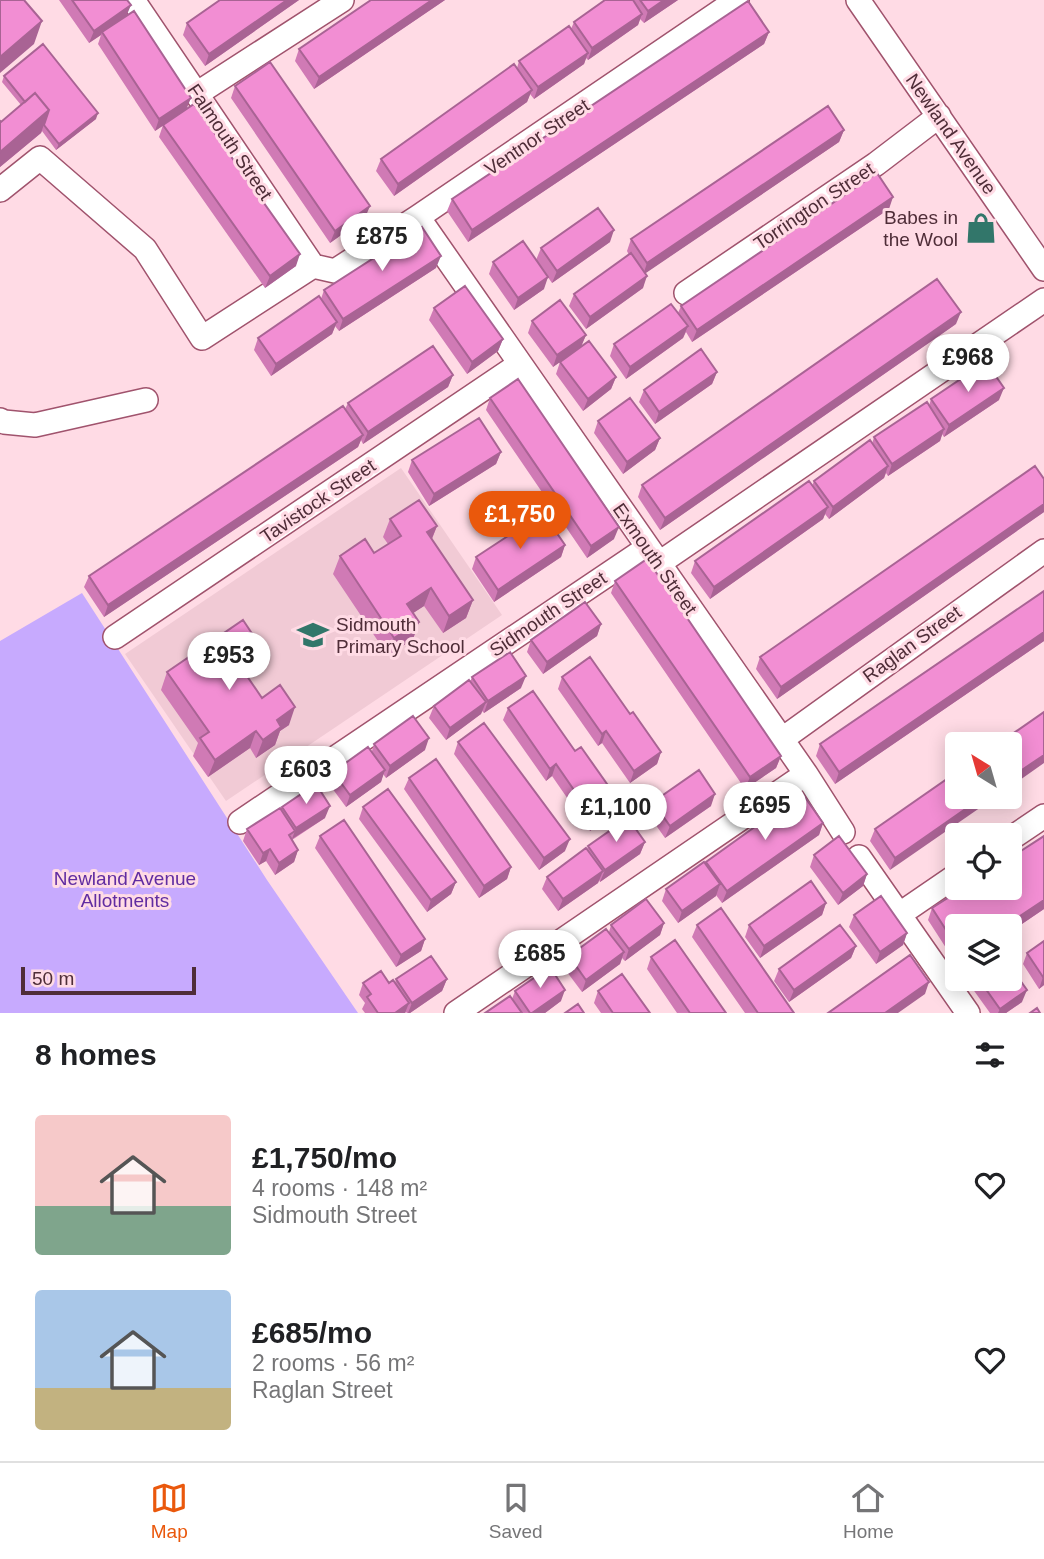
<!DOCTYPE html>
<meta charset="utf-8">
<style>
:root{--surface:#fff;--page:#f6f6f6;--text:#202124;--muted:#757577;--line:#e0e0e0;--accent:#ea580c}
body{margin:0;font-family:Arial,sans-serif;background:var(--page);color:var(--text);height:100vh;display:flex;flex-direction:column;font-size:26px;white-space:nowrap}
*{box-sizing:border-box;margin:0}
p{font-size:23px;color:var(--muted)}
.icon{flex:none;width:38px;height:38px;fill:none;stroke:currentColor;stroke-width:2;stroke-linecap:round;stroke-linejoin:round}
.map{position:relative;height:1013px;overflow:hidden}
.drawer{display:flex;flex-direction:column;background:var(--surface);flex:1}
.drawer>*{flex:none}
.needle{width:46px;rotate:323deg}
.buttons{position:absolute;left:945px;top:732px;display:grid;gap:14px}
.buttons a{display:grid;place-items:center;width:77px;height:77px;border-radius:7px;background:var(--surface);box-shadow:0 4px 18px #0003;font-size:35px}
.scale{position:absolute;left:21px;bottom:18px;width:175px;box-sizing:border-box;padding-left:7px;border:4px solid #4f2d38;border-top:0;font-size:19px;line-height:24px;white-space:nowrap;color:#4f2d38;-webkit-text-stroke:5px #ffdbe5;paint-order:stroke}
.price{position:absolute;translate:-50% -60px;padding:0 16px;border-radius:24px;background:#fff;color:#222;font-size:23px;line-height:46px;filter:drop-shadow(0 2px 4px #0008)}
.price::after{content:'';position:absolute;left:50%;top:42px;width:21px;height:16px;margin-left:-10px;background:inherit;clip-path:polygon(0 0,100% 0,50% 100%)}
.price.active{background:var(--accent);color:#fff}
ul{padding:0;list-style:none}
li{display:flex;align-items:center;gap:21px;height:175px;padding:0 35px}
li span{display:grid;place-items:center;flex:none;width:196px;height:140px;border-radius:7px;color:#555}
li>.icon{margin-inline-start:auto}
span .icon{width:84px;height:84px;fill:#fffc;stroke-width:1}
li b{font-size:30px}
h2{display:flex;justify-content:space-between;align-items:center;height:84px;padding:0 35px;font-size:30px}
.dock{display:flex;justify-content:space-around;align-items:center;height:98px;border-top:2px solid var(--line);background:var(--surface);font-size:19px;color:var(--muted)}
.dock a{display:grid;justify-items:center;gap:4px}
.dock .active{color:var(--accent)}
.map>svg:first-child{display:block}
</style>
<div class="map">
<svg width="1044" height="1013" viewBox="0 0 1044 1013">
<rect width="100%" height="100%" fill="#ffdbe5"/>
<path fill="#f1cad5" d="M401,468l101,147 -276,186 -101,-147z"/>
<path fill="#c7aafe" d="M82,593l185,287 91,133h-358v-372z"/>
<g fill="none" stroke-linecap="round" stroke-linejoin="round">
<defs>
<path id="minor" d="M133,0l180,266 22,5 83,-54 319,-217
M858,0l186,269
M198,93l144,-93
M0,190l40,-32 105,91 57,89 111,-72
M418,217l388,557 37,58
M686,293l190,-129 63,-48
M0,420l4,2 31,3 111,-25
M658,564l386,-264
M115,637l405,-273
M781,740l263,-189
M240,822l407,-274
M1010,839l34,-23
M859,857l109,156
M900,914l57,-39
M456,1013l350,-239"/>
</defs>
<use href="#minor" stroke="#a0536d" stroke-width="26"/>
<use href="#minor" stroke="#fff" stroke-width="23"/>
</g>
<path fill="#d07ab5" d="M59,0h68v16l60,93 109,157 -31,22 -106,-151 4,-12 7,-4 -15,10 -57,-87 3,-9 -12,8z
M220,0h79l-94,66 -22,-31 4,-12z
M371,0h74l-131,89 -19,-28 4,-12z
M605,0h73l-34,23 -4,-4 -2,6 -50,35 -2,-2 -2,6 -50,35 -4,-5 -3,8 -133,94 -18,-25 5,-12 136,-91 2,-7 52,-32 3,-7z
M769,32l-5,12 -296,198 -21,-31 5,-12z
M4,76l92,43 -40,31 -14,-19 -1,2 -41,34v-46l1,1 20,-17 -19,-23z
M235,86l130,132 -35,25 -99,-145z
M844,130l-5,12 -194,131 -2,15 -57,41 -17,-23 5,-12 55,-39 -2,-4 4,-12z
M889,209l-197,133 -6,-10 -3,6 -57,41 -16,-23 4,-12 64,-31 3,-7z
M610,242l-58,41 -16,-23 5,-12z
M493,262l51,27 -30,21 -25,-36z
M436,268l-97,63 -4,-5 -3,8 -61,42 -17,-26 4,-12 63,-39 3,-9z
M434,308l69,31 -5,12 -31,23 -38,-54z
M532,321l54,14 -5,11 35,31 -5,12 -28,22 -27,-37 4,-12 -7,5 -25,-34z
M956,324l-296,206 -22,-33 4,-12z
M717,372l-5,12 -57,40 -16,-22 5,-12z
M453,375l-5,12 -85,57 -2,-4 -3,7 -254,170 -20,-30 5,-11 256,-167 3,-6z
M490,398l124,141 -27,19 -101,-148z
M931,399l68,1 -55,37 -2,-3 -2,7 -52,35 -2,-3 -2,5 -55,41 -4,-5 -2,5 -113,80 -19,-26 4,-12 117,-75 2,-5 58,-37 2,-7 55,-31z
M598,421l62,17 -5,12 -32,24 -29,-41z
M501,452l-5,12 -67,42 -21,-34 4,-12z
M1044,479v33l-267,187 -21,-30 4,-12z
M390,519l47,7 -5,13 41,61 -7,18 -23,15 -19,-27 -11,7 6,9 -6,17 -25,17 -55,-82 7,-18 34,-3 14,-9 -5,-7z
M565,545l-4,12 -67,45 -22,-33 4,-12z
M615,581l166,175 -5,12 -31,21 -134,-196z
M1044,591v50l-209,143 -19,-28 4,-12z
M601,624l-4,12 -54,38 -16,-22 4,-12z
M261,647l-6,18 -11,7 18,26 27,27 -9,6 -5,14 -19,13 -6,-10 -42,29 -15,-21 5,-13 -37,-53 6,-18z
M472,677l49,11 -37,25 -2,-2 -1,3 -35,26 -17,-22 5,-12 36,-24z
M562,677l68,37 31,38 -4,12 -27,19 -28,-40 -4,3 -40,-57z
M508,708l67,43 40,62 -25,18 -38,-55 -6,5 -43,-61z
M458,742l107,109 -26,19 -85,-116z
M374,744l51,6 -39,28 -3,-4 -2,8 -35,25 -17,-23 4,-12 39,-21z
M957,772l-67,98 -20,-29 5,-12z
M409,778l102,89 -4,12 -28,19 -75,-109z
M653,802l58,4 -46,32 -17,-24z
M282,807l43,11 -33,22 6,10 -4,12 -19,13 -9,-14 -7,4 -16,-24 4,-12 34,-19z
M363,807l93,75 -5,12 -24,18 -68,-93z
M823,823l-4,12 -97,68 -6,-8v1l-38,27 -16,-22 4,-12 39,-25 1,-2z
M320,836l105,103 -4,12 -25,16 -81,-119z
M645,842l-5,12 -40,28 -1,-2 -1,3 -40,28 -16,-22 5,-12 40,-28 1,-3z
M814,855l53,19 -4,12 -25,19 -28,-38z
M826,903l-4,12 -62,43 -15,-21 4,-12z
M932,908l112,1 -34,23v-6h-53v39l-29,-45z
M854,915l53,18 -4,12 -27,19 -27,-37z
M664,923l-4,12 -35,26 -3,-3 -2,6 -38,28 -18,-24 5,-12 40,-24 2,-7z
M697,925l97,88h-49l-53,-76z
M1044,941v44l-5,4 -16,-25 4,-11z
M856,946l-5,12 -62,44 -15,-21 5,-12z
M651,957l75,56h-49l-30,-44z
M968,978h42l12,24 -16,11h-16l-23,-32z
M396,979h51l-5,12 -32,22h-3l-1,-1 -1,1h-40l-3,-4 3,-6 -6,-8 4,-12h32z
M515,991l46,10 -16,12h-60l27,-14z
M598,991l52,22h-49l-7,-10z"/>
<path fill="#a96394" d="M287,0h12l-94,66 4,-12z
M432,0h13l-131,89 5,-12z
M664,0h14l-34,23 4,-12z
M131,5l-5,12 -24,15 -1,3 -12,8 5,-12z
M642,14l-4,11 -50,35 4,-12z
M42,21l-8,23 -34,29v-16z
M769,32l-5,12 -296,198 4,-12z
M588,53l-4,11 -50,35 4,-12z
M532,90l-5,12 -133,94 4,-12z
M191,98l-5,12 -31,21 4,-12z
M49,110l-8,23 -41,34v-15z
M98,113l-2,6 -40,31 3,-6z
M844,130l-5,12 -196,133 4,-12z
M893,197l-4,12 -197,133 5,-12z
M370,206l-5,12 -35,25 5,-12z
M614,230l-4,12 -58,41 5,-12z
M300,254l-4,12 -31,22 5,-12z
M441,256l-5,12 -97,63 4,-12z
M647,276l-4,12 -57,41 4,-12z
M548,277l-4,12 -30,21 4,-12z
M961,312l-5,12 -296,206 5,-12z
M337,322l-5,12 -61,42 5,-12z
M688,326l-5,12 -57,41 4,-12z
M586,335l-5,12 -28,20 4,-12z
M503,339l-5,12 -31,23 5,-12z
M717,372l-5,12 -57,40 4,-12z
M453,375l-5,12 -85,57 5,-12z
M616,377l-5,12 -28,22 5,-12z
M1004,388l-5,12 -55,37 5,-12z
M944,429l-4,12 -52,35 4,-12z
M363,435l-5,12 -254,170 4,-12z
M660,438l-5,12 -32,24 4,-12z
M501,452l-5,12 -67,42 5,-12z
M888,466l-4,12 -55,41 4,-12z
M1044,504v8l-267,187 4,-12z
M828,507l-5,12 -113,80 4,-12z
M437,526l-7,17 -3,-11z
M619,527l-5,12 -27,19 4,-12z
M565,545l-4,12 -67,45 4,-12z
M431,588l-7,18 -23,15 6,-17z
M473,600l-7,18 -23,15 6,-17z
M419,622l-6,17 -25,17 6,-18z
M601,624l-4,12 -54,38 4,-12z
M1044,632v9l-209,143 4,-12z
M261,647l-6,18 -23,16 6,-18z
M526,676l-5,12 -37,25 4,-12z
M486,702l-5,12 -35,26 4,-12z
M295,707l-6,18 -9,6 -5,14 -19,13 7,-18 14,-20z
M256,731l-6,17 -42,29 7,-17z
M606,731l-4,12 -4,3 4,-12z
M429,738l-4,12 -39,28 4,-12z
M661,752l-4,12 -27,19 4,-12z
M1044,755v8l-34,24v-9z
M781,756l-5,12 -31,21 5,-12z
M556,764l-4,12 -6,5 4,-12z
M385,770l-4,12 -35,25 4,-12z
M715,794l-4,12 -46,32 5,-12z
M984,796h13l-107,74 5,-12z
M619,801l-4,12 -25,18 4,-12z
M330,806l-5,12 -33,21 4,-11z
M823,823l-4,12 -97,68 5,-12z
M570,839l-5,12 -26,19 5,-12z
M645,842l-5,12 -40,28 5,-12z
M270,849l-4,12 -7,4 4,-12z
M298,850l-4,12 -19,13 4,-12z
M511,867l-4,12 -28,19 5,-12z
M603,871l-5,12 -40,28 5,-12z
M867,874l-4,12 -25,19 5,-12z
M456,882l-5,12 -24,18 4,-12z
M720,884l-4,12 -38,27 4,-12z
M1044,900v9l-34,23v-6h-5z
M826,903l-4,12 -62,43 4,-12z
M664,923l-4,12 -35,26 4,-12z
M907,933l-4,12 -27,19 4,-12z
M425,939l-4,12 -25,16 5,-12z
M856,946l-5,12 -62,44 5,-12z
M624,952l-4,12 -38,28 4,-12z
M1044,976v9l-5,4 4,-12z
M447,979l-5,12 -32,22h-2l4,-10z
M929,982l-4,12 -27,19h-13z
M565,990l-4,11 -16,12h-13z
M1027,990l-5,12 -16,11h-8l2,-4z
M409,1003l-4,10h-10z"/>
<path fill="#f28ed3" stroke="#a96394" stroke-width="2" d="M0,0h24l18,21 -42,36z
M72,0h55l4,5 -37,26z
M220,0h67l-78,54 -22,-31z
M371,0h61l-113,77 -20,-28z
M605,0h28l9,14 -50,34 -18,-26z
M640,0h24l-16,11z
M748,1l21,31 -297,198 -20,-31z
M134,11l57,87 -32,21 -57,-87z
M569,26l19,27 -50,34 -19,-26z
M43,44l55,69 -39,31 -15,-19 5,-15 -14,-17 -10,9 -21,-26z
M270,62l100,144 -35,25 -100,-145z
M514,64l18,26 -134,94 -17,-25z
M35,93l14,17 -49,42v-31l1,1z
M194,104l106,150 -30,22 -107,-151z
M828,106l16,24 -197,133 -16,-24z
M877,173l16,24 -196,133 -16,-24z
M598,208l16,22 -57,41 -16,-23z
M422,227l19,29 -98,63 -19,-29z
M523,241l25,36 -30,21 -25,-36z
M631,253l16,23 -57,41 -16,-23z
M937,279l24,33 -296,206 -23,-33z
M465,286l38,53 -31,23 -38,-54z
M319,296l18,26 -61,42 -18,-26z
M560,300l26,35 -29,20 -25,-34z
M671,304l17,22 -58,41 -16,-23z
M589,341l27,36 -28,22 -28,-37z
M433,346l20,29 -85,57 -20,-29z
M701,349l16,23 -58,40 -15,-22z
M986,362l18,26 -55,37 -18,-26z
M518,379l101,148 -28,19 -101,-148z
M630,398l30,40 -33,24 -29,-41z
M927,402l17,27 -52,35 -18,-27z
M343,406l20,29 -255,170 -19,-29z
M479,418l22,34 -67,42 -22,-34z
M870,440l18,26 -55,41 -19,-26z
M1035,466l9,13v25l-263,183 -21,-30z
M809,481l19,26 -114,80 -19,-26z
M419,500l18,26 -10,6 46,68 -24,16 -18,-28 -24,16 12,18 -25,16 -54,-82 25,-17 9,14 27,-17 -11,-17z
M543,513l22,32 -67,45 -22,-33z
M647,559l134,197 -31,21 -135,-196z
M1044,591v41l-205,140 -19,-28z
M585,602l16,22 -54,38 -16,-22z
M243,620l18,27 -23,16 24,35 18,-13 15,22 -18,13 4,7 -18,13 -7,-9 -41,29 -15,-22 9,-6 -42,-60z
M510,652l16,24 -38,25 -16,-24z
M590,657l40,57 3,-2 28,40 -27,19 -28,-40 -4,3 -40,-57z
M469,680l17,22 -36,26 -16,-22z
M533,691l42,60 6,-4 38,54 -25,18 -38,-55 -6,5 -42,-61z
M1044,712v43l-34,23v-34h-12z
M413,716l16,22 -39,28 -16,-22z
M484,723l86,116 -26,19 -86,-116z
M368,747l17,23 -35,25 -17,-23z
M436,759l75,108 -27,19 -75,-108z
M699,770l16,24 -45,32 -17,-24z
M957,772v24h27l-89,62 -20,-29z
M316,784l14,22 -34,22 -14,-21z
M388,789l68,93 -25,18 -68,-93z
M802,793l21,30 -96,68 -21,-29z
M280,808l15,23 -6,4 9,15 -19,13 -9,-14 -7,4 -16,-24z
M628,818l17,24 -40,28 -17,-24z
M344,820l81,119 -24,16 -81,-119z
M839,836l28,38 -24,19 -29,-38z
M1044,836v64l-39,26h-48v21l-25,-39 33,-21h45v-29z
M586,848l17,23 -40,28 -16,-22z
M704,862l16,22 -38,27 -16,-22z
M811,881l15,22 -62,43 -15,-21z
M881,896l26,37 -27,19 -26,-37z
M646,899l18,24 -35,26 -18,-24z
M721,908l73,105h-36l-61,-88z
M840,925l16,21 -62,44 -15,-21z
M606,929l18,23 -38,28 -17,-24z
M675,940l51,73h-36l-39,-56z
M1044,941v35l-1,1 -16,-24z
M910,955l19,27 -44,31h-57z
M431,956l16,23 -35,24 -16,-24z
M1010,966l17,24 -27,19 -22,-31h32z
M550,967l15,23 -33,23h-2l-15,-22z
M381,971l8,12 4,-3 16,23 -14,10h-17l-11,-16 4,-3 -8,-11z
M622,974l28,39h-37l-15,-22z
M510,996l12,17h-37z
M578,1004l6,9h-19z
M1037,1008l3,5h-10z"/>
<defs>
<symbol id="shop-bare" viewBox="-9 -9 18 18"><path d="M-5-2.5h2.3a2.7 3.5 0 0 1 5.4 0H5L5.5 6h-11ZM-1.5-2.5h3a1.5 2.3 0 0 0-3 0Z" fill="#32766a" stroke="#ffdbe5" stroke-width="2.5" paint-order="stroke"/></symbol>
<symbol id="school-bare" viewBox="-9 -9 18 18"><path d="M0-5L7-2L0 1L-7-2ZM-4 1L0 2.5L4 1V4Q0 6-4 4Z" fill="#32766a" stroke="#ffdbe5" stroke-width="2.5" paint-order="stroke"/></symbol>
</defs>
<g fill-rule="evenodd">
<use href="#shop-bare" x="959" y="206" width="44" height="44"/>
<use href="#school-bare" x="291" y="613" width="44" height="44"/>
</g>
<g text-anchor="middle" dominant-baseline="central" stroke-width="6" stroke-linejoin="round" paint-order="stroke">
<g font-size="19" fill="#4f2d38" stroke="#ffdbe5">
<text transform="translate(951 134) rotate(55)">Newland Avenue</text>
<text transform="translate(537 137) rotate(-34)">Ventnor Street</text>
<text transform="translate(230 142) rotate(56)">Falmouth Street</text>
<text transform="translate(814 206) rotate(-34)">Torrington Street</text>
<text transform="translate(318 501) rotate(-34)">Tavistock Street</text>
<text transform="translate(655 559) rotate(55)">Exmouth Street</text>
<text transform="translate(548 614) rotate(-34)">Sidmouth Street</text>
<text transform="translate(912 644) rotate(-36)">Raglan Street</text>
</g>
<g font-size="19" fill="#4f2d38" stroke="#ffdbe5" text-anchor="end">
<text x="958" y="217">Babes in<tspan x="958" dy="22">the Wool</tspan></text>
<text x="336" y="624" text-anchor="start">Sidmouth<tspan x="336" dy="22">Primary School</tspan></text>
</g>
<g font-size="19" fill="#612ca1" stroke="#ffdbe5">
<text x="125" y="878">Newland Avenue<tspan x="125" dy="22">Allotments</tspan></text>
</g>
</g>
</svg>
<div class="buttons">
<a><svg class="needle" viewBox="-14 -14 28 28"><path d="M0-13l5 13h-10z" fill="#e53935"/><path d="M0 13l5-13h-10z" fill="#757577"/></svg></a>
<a><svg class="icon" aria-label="locate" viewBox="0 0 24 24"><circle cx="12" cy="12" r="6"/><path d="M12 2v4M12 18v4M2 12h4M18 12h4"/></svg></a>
<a><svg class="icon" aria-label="layers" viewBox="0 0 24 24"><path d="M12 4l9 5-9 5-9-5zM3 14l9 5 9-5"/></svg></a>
</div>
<div class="scale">50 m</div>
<b class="price" style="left:382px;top:273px">£875</b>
<b class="price" style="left:968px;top:394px">£968</b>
<b class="price active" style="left:520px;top:551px">£1,750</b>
<b class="price" style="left:229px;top:692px">£953</b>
<b class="price" style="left:306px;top:806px">£603</b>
<b class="price" style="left:765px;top:842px">£695</b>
<b class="price" style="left:616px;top:844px">£1,100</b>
<b class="price" style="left:540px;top:990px">£685</b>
</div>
<section class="drawer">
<h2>8 homes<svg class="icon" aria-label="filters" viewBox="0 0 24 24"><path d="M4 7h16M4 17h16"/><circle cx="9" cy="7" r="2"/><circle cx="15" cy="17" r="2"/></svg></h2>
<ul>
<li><span style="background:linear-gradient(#f6c9c9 65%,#7fa58c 0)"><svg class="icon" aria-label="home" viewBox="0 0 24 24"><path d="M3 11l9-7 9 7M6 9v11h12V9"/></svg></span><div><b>£1,750/mo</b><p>4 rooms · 148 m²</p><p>Sidmouth Street</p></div><svg class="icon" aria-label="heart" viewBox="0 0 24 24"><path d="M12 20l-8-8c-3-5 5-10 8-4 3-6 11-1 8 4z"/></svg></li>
<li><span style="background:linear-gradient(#a9c7e8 70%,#c2b280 0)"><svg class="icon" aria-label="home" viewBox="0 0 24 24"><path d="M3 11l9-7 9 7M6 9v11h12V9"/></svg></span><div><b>£685/mo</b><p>2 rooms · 56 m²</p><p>Raglan Street</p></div><svg class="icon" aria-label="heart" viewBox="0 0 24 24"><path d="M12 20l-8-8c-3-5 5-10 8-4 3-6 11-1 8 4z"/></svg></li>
</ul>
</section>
<nav class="dock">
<a class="active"><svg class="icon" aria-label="map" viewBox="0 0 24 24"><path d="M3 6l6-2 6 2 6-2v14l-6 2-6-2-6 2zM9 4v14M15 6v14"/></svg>Map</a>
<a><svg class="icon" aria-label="saved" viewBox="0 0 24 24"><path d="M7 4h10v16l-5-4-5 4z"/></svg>Saved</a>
<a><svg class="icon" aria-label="home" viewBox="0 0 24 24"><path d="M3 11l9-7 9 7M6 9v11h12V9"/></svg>Home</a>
</nav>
